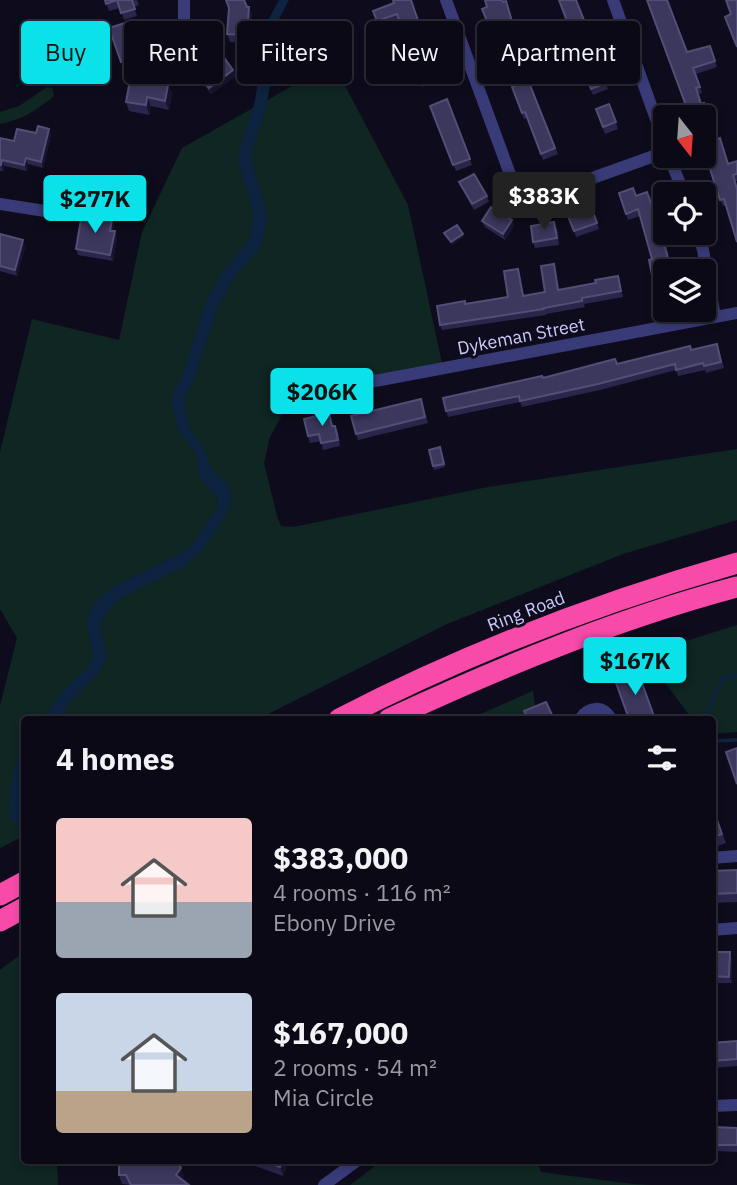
<!DOCTYPE html>
<meta charset="utf-8">
<style>
:root{--surface:#0a0915;--page:#13121e;--text:#f1f3f6;--muted:#999aa0;--line:#2a2a34;--accent:#0ae1e8}
body{margin:0;font-family:"IBM Plex Sans",sans-serif;background:var(--page);color:var(--text);height:100vh;display:flex;flex-direction:column;font-size:26px;white-space:nowrap}
*{box-sizing:border-box;margin:0}
p{font-size:23px;color:var(--muted)}
.icon{flex:none;width:38px;height:38px;fill:none;stroke:currentColor;stroke-width:2;stroke-linecap:round;stroke-linejoin:round}
.map{position:relative;flex:1;overflow:hidden}
.details{position:absolute;left:21px;top:716px;width:695px;height:448px;display:flex;flex-direction:column;background:var(--surface);border-radius:7px;box-shadow:0 4px 10px #0003,0 0 0 2px var(--line)}
.details>*{flex:none}
.top-card{position:absolute;left:21px;top:21px;width:696px;height:63px;display:flex;gap:14px}
.needle{width:46px;rotate:163deg}
.tools{position:absolute;left:653px;top:105px;display:grid;gap:14px}
.tools a{display:grid;place-items:center;width:63px;height:63px;border-radius:7px;background:var(--surface);box-shadow:0 4px 10px #0003,0 0 0 2px var(--line);font-size:35px}
.price{position:absolute;translate:-50% -60px;padding:0 16px;border-radius:7px;background:var(--accent);color:#111;font-size:23px;line-height:46px;filter:drop-shadow(0 2px 4px #0008)}
.price::after{content:'';position:absolute;left:50%;top:42px;width:21px;height:16px;margin-left:-10px;background:inherit;clip-path:polygon(0 0,100% 0,50% 100%)}
.price.active{background:#222;color:#fff}
ul{padding:0;list-style:none}
li{display:flex;align-items:center;gap:21px;height:175px;padding:0 35px}
li span{display:grid;place-items:center;flex:none;width:196px;height:140px;border-radius:7px;color:#555}
li>.icon{margin-inline-start:auto}
span .icon{width:84px;height:84px;fill:#fffc;stroke-width:1}
li b{font-size:30px}
h2{display:flex;justify-content:space-between;align-items:center;height:84px;padding:0 35px;font-size:30px}
.chip{padding:0 24px;border-radius:7px;background:var(--surface);box-shadow:0 4px 10px #0003,0 0 0 2px var(--line);font-size:24px;line-height:63px}
.chip.active{background:var(--accent);color:#111}
.map>svg:first-child{display:block}
</style>
<div class="map">
<svg width="737" height="1185" viewBox="0 0 737 1185">
<rect width="100%" height="100%" fill="#0e0c1c"/>
<path fill="#0f2623" d="M333,63l75,142 35,163 -57,11 -76,4 -26,28 -14,26 -6,26 13,53 4,10 12,1 195,-40 249,-38v71l-114,34 -176,70 -189,95h-234v117l-24,12v-142l17,-68 -17,-29v-157l32,-133 87,21 23,-108 40,-84z
M47,87l5,1 2,7 -2,3c-18,13 -30,22 -52,26v-12l19,-6z
M737,625v107l-25,2v-15h-20l-35,-47 -56,11 -5,-14z
M533,691l2,16 -21,12h-45z
M24,952v208h33l1,25h-58v-215z
M383,1160h154l4,12 92,12 18,1h-301z"/>
<path fill="#0d233f" d="M279,0h10l-10,19 -3,12 -1,25 -8,47 -16,50 2,15 10,31 4,19 -3,16 -5,15 -27,32 -14,26 -25,75 -9,17 3,20 3,10 16,23 4,14 5,8 11,8 4,7 1,9 -2,10 -20,33 -11,13 -13,12 -65,32 -21,25 7,29 -1,9 -8,14 -26,26 -13,18h-14l18,-27 26,-25 5,-10 -1,-10 -4,-16v-14l5,-11 9,-10 12,-10 75,-37 28,-41 1,-7 -3,-7 -12,-12 -4,-7 -3,-22 -17,-22 -8,-28 3,-13 7,-12 26,-79 15,-26 28,-35 3,-19 -3,-19 -11,-35v-14l16,-50 11,-77z
M24,749v79l-13,-8c-4,-11 2,-51 7,-62 2,-3 4,-6 6,-9z"/>
<g fill="none" stroke-linecap="round" stroke-linejoin="round">
<path stroke="#0d233f" stroke-width="3.5" d="M704,719l19,-40 14,-4
M712,741l25,-1"/>
<path stroke="#393b79" stroke-width="12" d="M446,0l65,177c8,16 20,21 37,17l117,-42
M613,0l52,144
M184,28v-28
M669,156l15,38
M0,204l45,7
M698,233l5,17 12,67
M310,383l36,3 40,-7 351,-66
M580,719c8,-13 23,-14 31,0
M712,858l25,-2
M712,930l25,-2
M712,1106l25,-1
M324,1185l34,-25"/>
<path stroke="#f74aa9" stroke-width="21" d="M339,719c126,-65 261,-117 398,-156
M389,719c112,-52 228,-100 348,-132
M0,895l24,-13
M0,921l24,-13"/>
</g>
<path fill="#2a254a" d="M105,0h32l2,5 -5,2 3,9 -13,4 -4,-12 -11,3z
M411,0l28,81 -17,6 -10,-28 -17,6 -7,-18 18,-7 -7,-20 -20,6 -6,-15 21,-8z
M576,0l23,59 -2,1 11,29 -15,6 -27,-71h2z
M646,0h21l20,52 23,-6 7,21 -21,7 6,19 -4,1 4,10 2,-1 8,24 -8,2v-12l-19,-14 -37,-102 -1,1z
M506,1l11,33 -3,1 15,40 -3,1 32,78 -15,6 -16,-42 -3,1 -12,-32 2,-1 -27,-79z
M247,7l5,8 -2,28 -20,-1 -3,-8 2,-26z
M109,28l20,5 4,-2 7,20 -4,2 3,9 -15,6z
M196,70l40,6 -25,18 -13,-18z
M153,83l15,2 4,9 -3,16 -18,-4 -2,9 -20,-4 -3,-9z
M447,99l25,66 -16,6 -26,-65z
M609,104l9,25 -13,5 -9,-25z
M49,129l2,6 -8,33 -15,-4 -1,7 -22,-5 -2,5h-3v-33l14,3z
M737,161v20h-2l-9,24 -3,1 -3,-6 8,-36z
M459,182l28,14 2,6 -15,8z
M619,193l17,3 33,64 2,11h-6v18l-9,2 -2,-6 -2,-26 -12,-43 -12,4z
M591,206l8,23 -23,8 -2,-6z
M112,219l2,6 -1,6 4,7 -4,23 -35,-6 -2,-6z
M512,220l2,6 -9,14 -20,-13 -3,-6z
M557,228l2,17 -24,3 -2,-6z
M0,234l25,13 -8,29 -17,-5z
M554,264l5,26 37,-7 22,-7 5,21 -39,7 1,3 -39,7v1l-104,15 -2,-5 26,-21 42,-7 10,-28 6,27 21,-4z
M691,350h28l5,18 -18,5 -1,-3 -27,6 -2,-6 -76,20 -78,17 -2,-5 -72,15 -2,-6 97,-33 72,-19 2,5z
M421,399l7,24 -70,17 -2,-6z
M331,419l2,7 5,6 2,14 -17,4 -2,-9 -11,2 -2,-7z
M440,447l5,20 -11,3 -5,-20z
M712,806l14,37 -14,5z
M737,870v32l-25,1v-32z
M712,952l20,7v24h-20z
M737,1041v25l-25,2v-25z
M712,1127l25,1v24l-20,-1 1,11 -49,1 -1,-3h44z
M246,1160h45l-1,4h-2l-5,12 -36,-13z
M119,1175l65,2 -2,3 7,5h-59l-8,-1z"/>
<path fill="#18142f" d="M249,7l3,8 -2,28 -3,-8z
M233,70l3,6 -25,18 -2,-6z
M168,85l4,9 -3,16 -4,-9z
M147,97l4,9 -2,9 -3,-10z
M49,129l2,6 -8,33 -2,-6z
M26,158l2,6 -1,7 -3,-6z
M2,160l3,6 -2,5 -2,-6z
M112,219l2,6 -2,12 -2,-6z
M512,220l2,6 -9,14 -2,-6z
M115,231l2,7 -4,23 -3,-6z
M463,234l1,3 -12,8 -1,-3z
M23,240l2,7 -8,29 -2,-6z
M730,952l2,7v24l-3,-6z
M283,1160h4l1,4 -5,12 -3,-9z
M181,1168l3,9 -5,7 -3,-9z"/>
<path fill="#3c375d" stroke="#524e76" stroke-width="2" d="M105,0h27l3,9 -14,4 -4,-13 -11,4z
M226,0h18l3,7h2l-2,28 -20,-1 2,-26z
M393,0h18l26,76 -17,5 -9,-28 -18,6 -5,-12 18,-7 -9,-26 -20,7 -4,-10 21,-8z
M485,0h17l1,2 3,-1 8,27 -3,1 15,40 -2,1 31,78 -14,6 -16,-42 -3,1 -10,-26 2,-1 -32,-77 5,-2z
M559,0h17l21,53 -3,1 12,29 -15,6 -25,-65h2z
M647,0h20l20,52 23,-6 5,15 -22,7 7,19 -4,1 5,16 3,-1 6,17 -6,3v-6h-17l-5,-13 3,-1z
M726,0h11v47l-12,-30 6,-3z
M125,23l4,10 4,-2 5,14 -5,2 4,9 -16,6 -12,-34z
M220,52l13,18 -24,18 -13,-18z
M131,75l21,4 -1,3 17,3 -3,16 -18,-4 -1,8 -20,-3z
M447,99l23,60 -17,6 -23,-59z
M609,104l7,18 -13,5 -7,-18z
M38,126l11,3 -8,33 -15,-4 -2,7 -22,-5 -1,5h-1v-27l14,3 3,-12 19,4z
M720,138l8,26 9,-3v13l-4,1 4,14v53l-13,-43 -4,1 -16,-50v-7z
M474,174l13,22 -15,8 -13,-22z
M633,188l3,8 11,-4 11,30 9,32 3,17h-5v12l-11,2 -5,-25 3,-1 -14,-50 -12,5 -7,-21z
M591,206l6,17 -23,8 -7,-17z
M491,207l21,13 -9,14 -21,-13z
M82,213l30,6 -2,12h5l-5,24 -34,-6z
M554,222l3,16 -24,4 -2,-16z
M457,225l6,9 -12,8 -7,-9z
M0,234l23,6 -8,30 -15,-4z
M554,264l4,26 38,-7 -1,-3 23,-4 3,15 -39,7v3l-38,7v1l-104,16 -3,-19 28,-5v3l43,-7 -4,-26 14,-2 5,27 22,-4 -4,-26z
M717,344l4,18 -17,4 -1,-3 -27,7 -1,-6 -77,20 -78,17 -1,-5 -73,15 -3,-13 99,-22 1,2 72,-19 2,5 73,-18 1,4z
M421,399l4,18 -69,17 -5,-18z
M329,413l3,13h3l3,14 -17,3 -2,-9 -11,2 -4,-17z
M440,447l4,17 -11,2 -4,-16z
M638,672l17,47h-26l-14,-39z
M546,702l8,17h-26l-4,-8z
M737,748v36l-11,-32z
M712,806l10,28 -10,3z
M737,870v23l-25,1v-23z
M712,952h18l-1,25 -17,-1z
M737,1041v18l-25,2v-18z
M712,1127l25,1v17h-23l1,11h-3z
M119,1160h58l4,8 -5,7 13,10h-58l-5,-10h-7z
M261,1160h22l-3,7z"/>
<g text-anchor="middle" dominant-baseline="central" stroke-width="6" stroke-linejoin="round" paint-order="stroke">
<g font-size="18" fill="#ccc9fd" stroke="#0e0c1c">
<text transform="translate(521 336) rotate(-11)">Dykeman Street</text>
<text transform="translate(526 611) rotate(-21)">Ring Road</text>
</g>
</g>
</svg>
<div class="tools">
<a><svg class="needle" viewBox="-14 -14 28 28"><path d="M0-13l5 13h-10z" fill="#e53935"/><path d="M0 13l5-13h-10z" fill="#999aa0"/></svg></a>
<a><svg class="icon" aria-label="locate" viewBox="0 0 24 24"><circle cx="12" cy="12" r="6"/><path d="M12 2v4M12 18v4M2 12h4M18 12h4"/></svg></a>
<a><svg class="icon" aria-label="layers" viewBox="0 0 24 24"><path d="M12 4l9 5-9 5-9-5zM3 14l9 5 9-5"/></svg></a>
</div>
<b class="price active" style="left:544px;top:232px">$383K</b>
<b class="price" style="left:95px;top:235px">$277K</b>
<b class="price" style="left:322px;top:428px">$206K</b>
<b class="price" style="left:635px;top:697px">$167K</b>
<div class="top-card">
<a class="chip active">Buy</a>
<a class="chip">Rent</a>
<a class="chip">Filters</a>
<a class="chip">New</a>
<a class="chip">Apartment</a>
</div>
<section class="details">
<h2>4 homes<svg class="icon" aria-label="filters" viewBox="0 0 24 24"><path d="M4 7h16M4 17h16"/><circle cx="9" cy="7" r="2"/><circle cx="15" cy="17" r="2"/></svg></h2>
<ul>
<li><span style="background:linear-gradient(#f6c9c9 60%,#9aa5b1 0)"><svg class="icon" aria-label="home" viewBox="0 0 24 24"><path d="M3 11l9-7 9 7M6 9v11h12V9"/></svg></span><div><b>$383,000</b><p>4 rooms · 116 m²</p><p>Ebony Drive</p></div></li>
<li><span style="background:linear-gradient(#c9d6e8 70%,#b9a48a 0)"><svg class="icon" aria-label="home" viewBox="0 0 24 24"><path d="M3 11l9-7 9 7M6 9v11h12V9"/></svg></span><div><b>$167,000</b><p>2 rooms · 54 m²</p><p>Mia Circle</p></div></li>
</ul>
</section>
</div>
